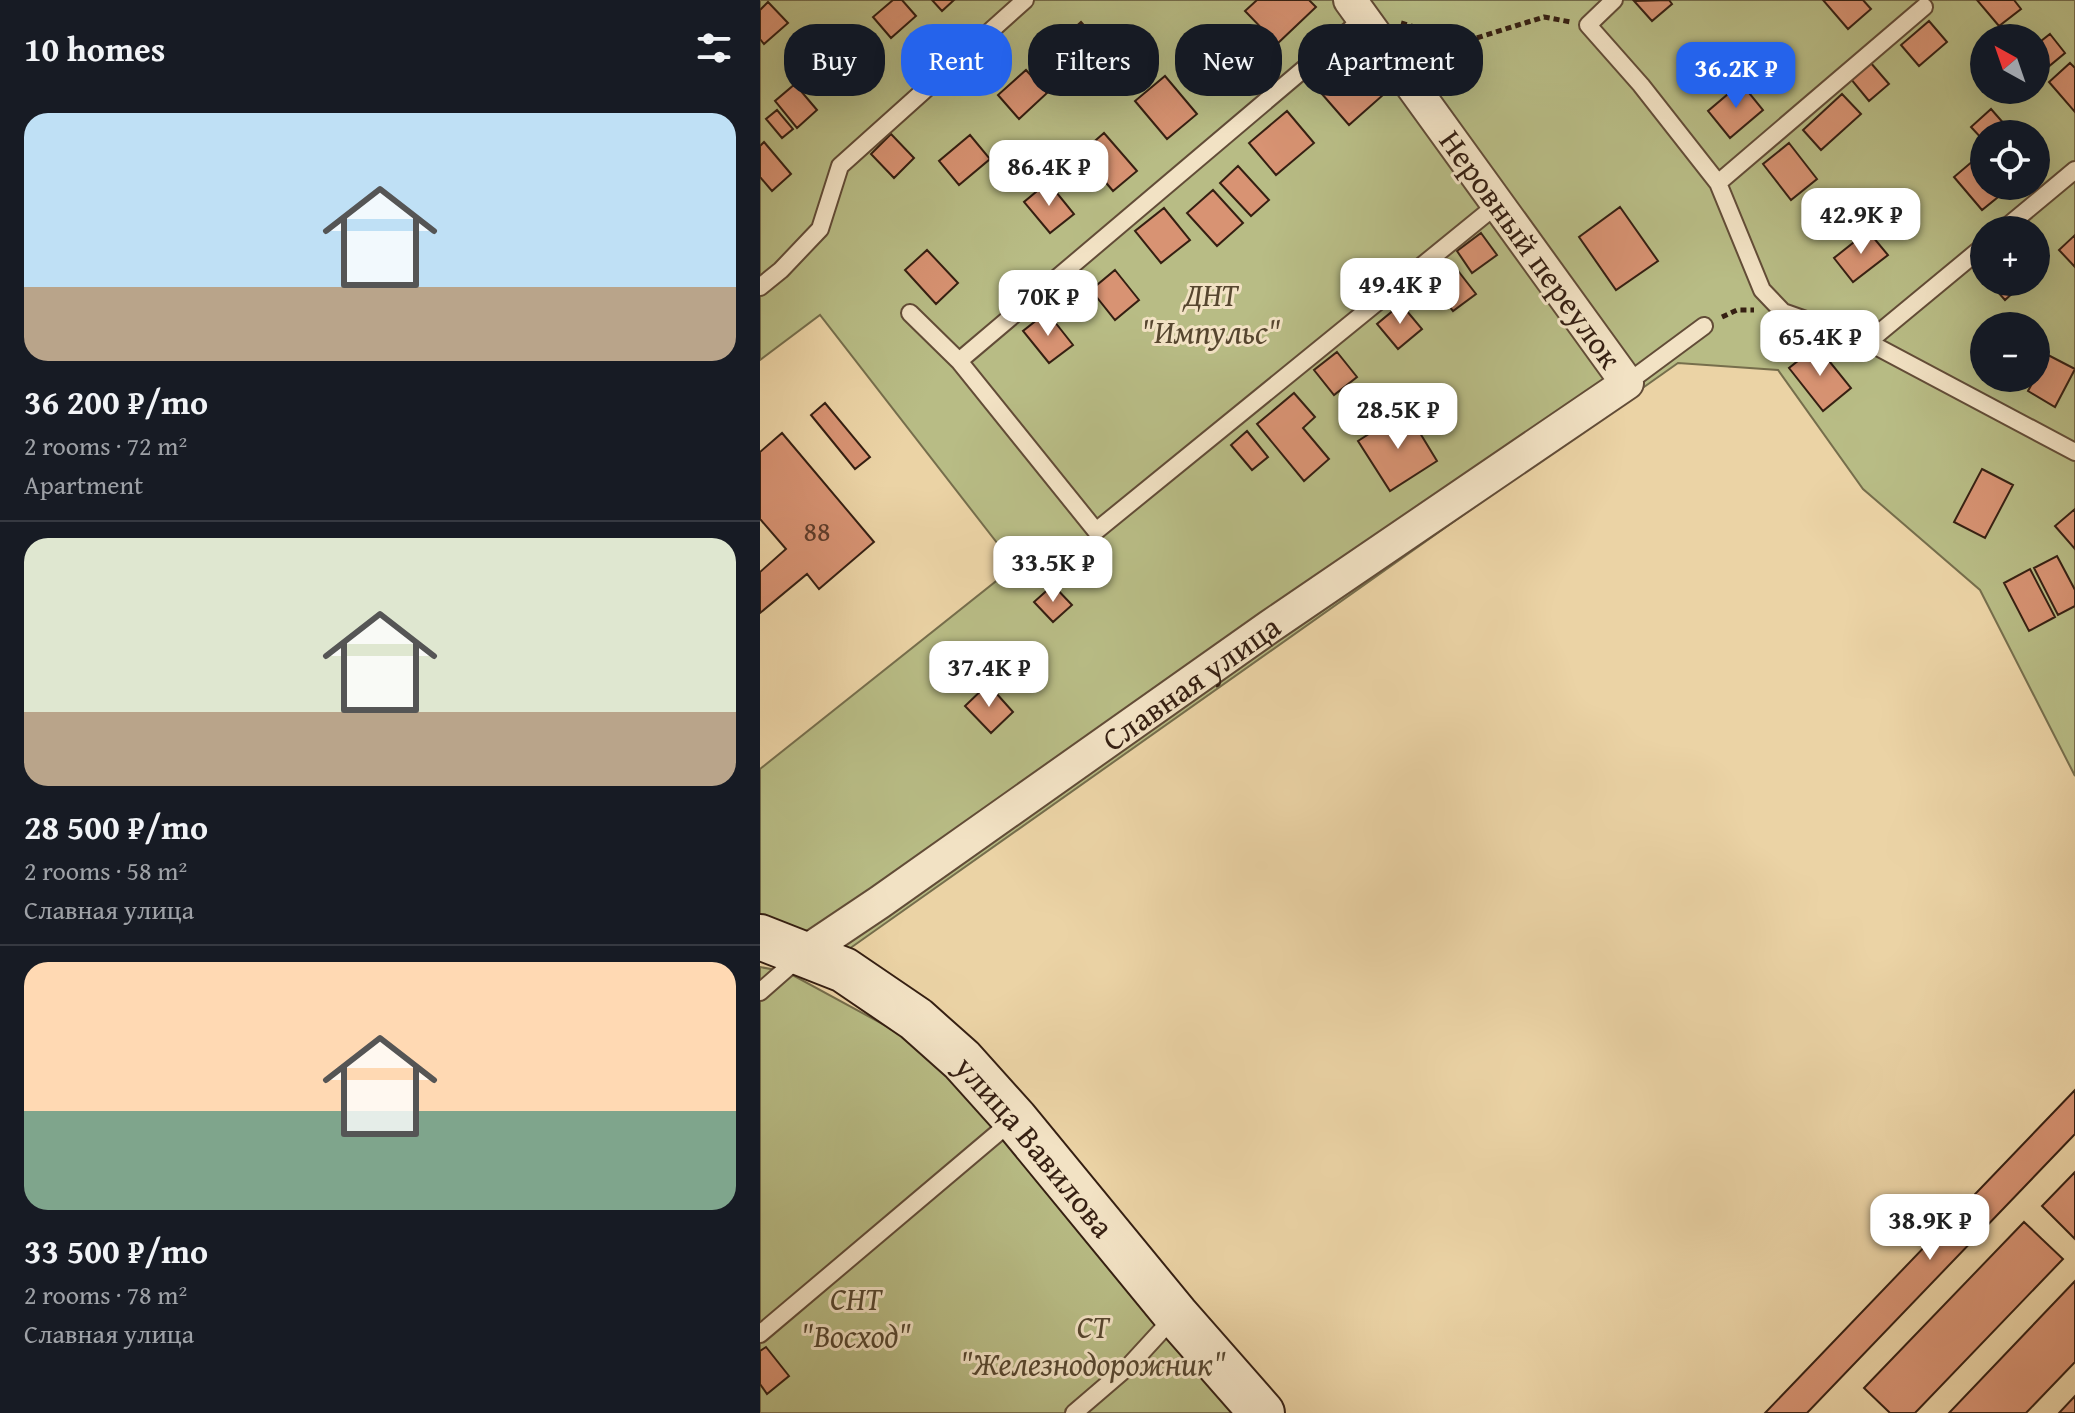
<!DOCTYPE html>
<meta charset="utf-8">
<style>
:root{--surface:#171b24;--page:#242831;--text:#f1f3f6;--muted:#9ea1a6;--line:#363941;--accent:#2563eb}
body{margin:0;font-family:"Gentium Book Plus",serif;background:var(--page);color:var(--text);height:100vh;display:flex;flex-direction:column;font-size:30px;white-space:nowrap}
*{box-sizing:border-box;margin:0}
p{font-size:26px;color:var(--muted)}
.icon{flex:none;width:44px;height:44px;fill:none;stroke:currentColor;stroke-width:2;stroke-linecap:round;stroke-linejoin:round}
.map{position:relative;flex:1;overflow:hidden}
.side{display:flex;flex-direction:column;background:var(--surface);width:760px}
.side>*{flex:none}
.guide{position:absolute;left:24px;top:24px;width:760px;height:72px;display:flex;gap:16px}
.needle{width:52px;rotate:320deg}
.fabs{position:absolute;left:1210px;top:24px;display:grid;gap:16px}
.fabs a{display:grid;place-items:center;width:80px;height:80px;border-radius:50%;background:var(--surface);box-shadow:0 8px 32px #0002;font-size:40px}
.price{position:absolute;translate:-50% -68px;padding:0 18px;border-radius:16px;background:#fff;color:#222;font-size:26px;line-height:52px;filter:drop-shadow(0 2px 4px #0008)}
.price::after{content:'';position:absolute;left:50%;top:48px;width:24px;height:18px;margin-left:-12px;background:inherit;clip-path:polygon(0 0,100% 0,50% 100%)}
.price.active{background:var(--accent);color:#fff}
ul{padding:0;list-style:none}
li{display:grid;align-content:center;gap:16px;height:424px;padding:0 24px}
li+li{border-top:2px solid var(--line)}
li span{display:grid;place-items:center;height:248px;border-radius:24px;color:#555}
li>.icon{margin-inline-start:auto}
span .icon{width:144px;height:144px;fill:#fffc;stroke-width:1}
li b{font-size:34px}
h2{display:flex;justify-content:space-between;align-items:center;height:96px;padding:0 24px;font-size:34px}
.tag{padding:0 28px;border-radius:32px;background:var(--surface);box-shadow:0 8px 32px #0002;font-size:28px;line-height:72px}
.tag.active{background:var(--accent);color:#fff}
main{display:flex;flex:1;min-height:0}
.map>svg:first-child{display:block}
</style>
<main>
<section class="side">
<h2>10 homes<svg class="icon" aria-label="filters" viewBox="0 0 24 24"><path d="M4 7h16M4 17h16"/><circle cx="9" cy="7" r="2"/><circle cx="15" cy="17" r="2"/></svg></h2>
<ul>
<li><span style="background:linear-gradient(#bfe0f5 70%,#b9a48a 0)"><svg class="icon" aria-label="home" viewBox="0 0 24 24"><path d="M3 11l9-7 9 7M6 9v11h12V9"/></svg></span><div><b>36 200 ₽/mo</b><p>2 rooms · 72 m²</p><p>Apartment</p></div></li>
<li><span style="background:linear-gradient(#dfe7d0 70%,#b9a48a 0)"><svg class="icon" aria-label="home" viewBox="0 0 24 24"><path d="M3 11l9-7 9 7M6 9v11h12V9"/></svg></span><div><b>28 500 ₽/mo</b><p>2 rooms · 58 m²</p><p>Славная улица</p></div></li>
<li><span style="background:linear-gradient(#ffd9b3 60%,#7fa58c 0)"><svg class="icon" aria-label="home" viewBox="0 0 24 24"><path d="M3 11l9-7 9 7M6 9v11h12V9"/></svg></span><div><b>33 500 ₽/mo</b><p>2 rooms · 78 m²</p><p>Славная улица</p></div></li>
</ul>
</section>
<div class="map">
<svg width="1315" height="1413" viewBox="0 0 1315 1413">
<rect width="100%" height="100%" fill="#ebd3a5"/>
<filter id="stains"><feTurbulence type="fractalNoise" baseFrequency=".0025" numOctaves="4"/><feColorMatrix values="0 0 0 0 .2 0 0 0 0 .09 0 0 0 0 .02 0 0 0 .5 -.17"/></filter>
<radialGradient id="worn" r=".72"><stop offset=".6" stop-color="#630" stop-opacity="0"/><stop offset="1" stop-color="#630" stop-opacity=".3"/></radialGradient>
<path fill="#b8bc85" stroke="#766e4c" stroke-width="2" fill-rule="evenodd" d="M0,0h1315v776l-95,-186 -117,-101 -85,-119 -100,-7 -853,603 -65,-19v-178l255,-203 -195,-251 -60,45zM1224,38h52v52h-52zM1224,134h52v52h-52zM1224,230h52v52h-52zM1224,326h52v52h-52z
M0,967l27,5 136,74 322,367h-485z"/>
<path fill="#d89373" stroke="#351f12" stroke-width="2" d="M133,0h9l14,16 -25,22 -18,-21z
M172,0h22l-12,11z
M497,0h52l7,7 -39,37 -32,-33z
M909,0l3,4 -20,17 -18,-20z
M1063,0h40l8,9 -23,20z
M1217,0h37l7,9 -22,17z
M8,2l20,21 -24,21 -4,-5v-29z
M1169,21l18,21 -28,24 -18,-21z
M321,22l25,28 -34,30 -25,-27z
M1290,34l15,19 -29,24v-32z
M471,37l19,25 -30,23 -19,-26z
M1110,62l19,22 -20,17 -19,-23z
M1310,63l5,5v44l-26,-30z
M596,64l27,31 -34,30 -27,-31z
M266,70l21,23 -28,26 -21,-24z
M405,76l32,38 -30,25 -32,-38z
M981,83l22,27 -33,28 -22,-27z
M35,84l22,26 -20,18 -22,-27z
M1082,94l19,20 -40,36 -18,-20z
M1231,109l22,25h-29v7l-13,-14z
M17,110l16,19 -11,9 -16,-19z
M527,111l27,32 -38,32 -27,-32z
M344,133l33,38 -24,20 -32,-38z
M131,134l23,24 -20,20 -23,-24z
M210,135l20,24 -31,26 -20,-24z
M4,142l27,32 -19,17 -12,-14v-31z
M1029,143l28,36 -26,21 -28,-36z
M1220,155l4,5v26h22l2,3 -26,21 -28,-33z
M478,166l31,34 -18,16 -31,-33z
M288,182l26,32 -24,19 -26,-31z
M453,190l30,33 -26,23 -30,-33z
M860,207l38,54 -42,29 -37,-53z
M404,208l26,32 -29,23 -26,-32z
M1108,231l20,24 -35,27 -19,-24z
M721,233l16,22 -25,18 -15,-22z
M1315,235v32l-16,-17z
M167,250l31,33 -22,21 -31,-34z
M692,263l24,31 -23,17 -24,-31z
M355,270l24,30 -24,20 -24,-30z
M1229,282h36l-20,18z
M641,304l21,25 -24,20 -21,-25z
M287,312l26,33 -24,18 -26,-32z
M1249,315l9,11h-21z
M1057,346l34,42 -28,23 -34,-43z
M577,352l20,25 -23,18 -20,-25z
M1288,355l27,14 -20,38 -27,-16z
M534,393l21,24 -12,11 26,31 -25,22 -47,-57z
M65,403l45,54 -15,12 -44,-54z
M646,410l31,51 -47,30 -32,-50z
M487,431l21,26 -16,13 -21,-25z
M22,433l92,109 -55,47 -12,-15 -47,39v-41l26,-23 -26,-30v-67z
M1222,469l31,16 -28,53 -31,-16z
M1315,509v40l-20,-23z
M1297,556l18,34v16l-17,9 -24,-47z
M1270,569l25,48 -26,14 -25,-48z
M293,585l19,20 -19,17 -19,-20z
M228,684l25,28 -22,21 -26,-27z
M1315,1090v44l-268,279h-42z
M1315,1172v67l-33,-33z
M1264,1222l39,37 -148,154h-25l-26,-25z
M1315,1281v81l-49,51h-77z
M6,1347l23,29 -22,18 -7,-10v-33z
M1315,1396v17h-16z"/>
<g fill="none" stroke-linecap="round" stroke-linejoin="round">
<defs>
<path id="lane" d="M854,0l-26,25 53,60 77,98 44,107 21,22 85,30 207,110
M958,183l206,-176
M1243,230l72,-60
M0,287l21,-17 39,-41 20,-63 185,-166
M150,313l49,48 137,170 403,-328
M1108,342l116,-96
M199,361l405,-343
M867,383l77,-57
M0,992l41,-36
M0,1334l252,-213
M314,1413l56,-48 44,-48"/>
<g id="street">
<path id="s1" d="M44,953l76,-51 389,-275 358,-244 -277,-383"/>
</g>
<g id="secondary">
<path id="s2" d="M0,937l84,33 72,49 46,41 53,59 161,196 86,98"/>
</g>
</defs>
<use href="#lane" stroke="#624c37" stroke-width="20"/>
<use href="#street" stroke="#624c37" stroke-width="36"/>
<use href="#secondary" stroke="#351f12" stroke-width="48"/>
<path stroke="#351f12" stroke-width="5" stroke-dasharray="6 4" stroke-linecap="butt" d="M641,23l24,7 18,10 24,1 77,-24 27,5
M962,317l15,-7h17"/>
<use href="#lane" stroke="#f2e2c4" stroke-width="16"/>
<use href="#street" stroke="#f2e2c4" stroke-width="32"/>
<use href="#secondary" stroke="#f2e2c4" stroke-width="44"/>
</g>
<g text-anchor="middle" dominant-baseline="central" stroke-width="6" stroke-linejoin="round" paint-order="stroke">
<g font-size="28" fill="#5e3c2a">
<text x="57" y="530">88</text>
</g>
<g font-size="32" fill="#351f12" stroke="#f2e2c4">
<text transform="translate(771 249) rotate(54)">Неровный переулок</text>
<text stroke="none"><textPath href="#s1" startOffset="472">Славная улица</textPath></text>
<text stroke="none"><textPath href="#s2" startOffset="352">улица Вавилова</textPath></text>
</g>
<g font-size="32" font-style="italic" fill="#56462f" stroke="#f2e2c4">
<text x="451" y="294">ДНТ<tspan x="451" dy="37">"Импульс"</tspan></text>
<text x="96" y="1298">СНТ<tspan x="96" dy="37">"Восход"</tspan></text>
<text x="333" y="1326">СТ<tspan x="333" dy="37">"Железнодорожник"</tspan></text>
</g>
</g>
<rect width="100%" height="100%" filter="url(#stains)"/>
<rect width="100%" height="100%" fill="url(#worn)"/>
</svg>
<div class="fabs">
<a><svg class="needle" viewBox="-14 -14 28 28"><path d="M0-13l5 13h-10z" fill="#e53935"/><path d="M0 13l5-13h-10z" fill="#9ea1a6"/></svg></a>
<a><svg class="icon" aria-label="locate" viewBox="0 0 24 24"><circle cx="12" cy="12" r="6"/><path d="M12 2v4M12 18v4M2 12h4M18 12h4"/></svg></a>
<a>+</a>
<a>−</a>
</div>
<b class="price active" style="left:976px;top:110px">36.2K ₽</b>
<b class="price" style="left:289px;top:208px">86.4K ₽</b>
<b class="price" style="left:1101px;top:256px">42.9K ₽</b>
<b class="price" style="left:640px;top:326px">49.4K ₽</b>
<b class="price" style="left:288px;top:338px">70K ₽</b>
<b class="price" style="left:1060px;top:378px">65.4K ₽</b>
<b class="price" style="left:638px;top:451px">28.5K ₽</b>
<b class="price" style="left:293px;top:604px">33.5K ₽</b>
<b class="price" style="left:229px;top:709px">37.4K ₽</b>
<b class="price" style="left:1170px;top:1262px">38.9K ₽</b>
<div class="guide">
<a class="tag">Buy</a>
<a class="tag active">Rent</a>
<a class="tag">Filters</a>
<a class="tag">New</a>
<a class="tag">Apartment</a>
</div>
</div>
</main>
